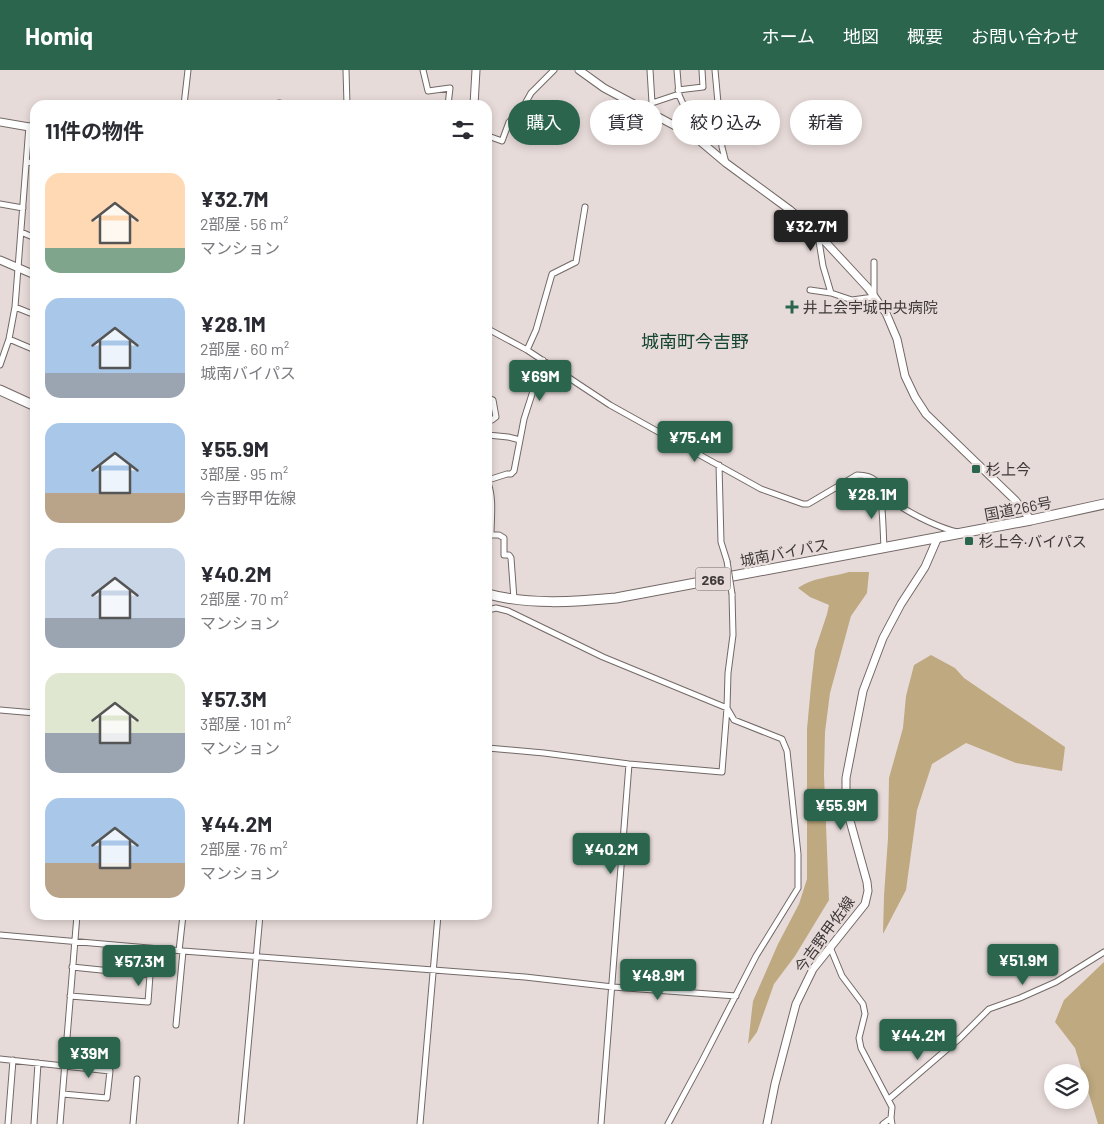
<!DOCTYPE html>
<html lang="ja">
<meta charset="utf-8">
<style>
:root{--surface:#fff;--page:#f7f7f7;--text:#2b2b33;--muted:#7c7c81;--accent:#2b654e}
body{margin:0;font-family:Barlow,"Noto Sans JP",sans-serif;background:var(--page);color:var(--text);height:100vh;display:flex;flex-direction:column;font-size:19px;white-space:nowrap}
*{box-sizing:border-box;margin:0}
p{font-size:16px;color:var(--muted)}
.icon{flex:none;width:28px;height:28px;fill:none;stroke:currentColor;stroke-width:2;stroke-linecap:round;stroke-linejoin:round}
.map{position:relative;flex:1;overflow:hidden}
.sheet{position:absolute;left:30px;top:30px;width:462px;height:820px;display:flex;flex-direction:column;background:var(--surface);border-radius:15px;box-shadow:0 2px 8px #0003}
.sheet>*{flex:none}
.hud{position:absolute;left:508px;top:30px;width:475px;height:45px;display:flex;gap:10px}
.tools{position:absolute;left:1044px;top:994px;display:grid;gap:10px}
.tools a{display:grid;place-items:center;width:45px;height:45px;border-radius:50%;background:var(--surface);box-shadow:0 2px 8px #0003;font-size:25px}
.price{position:absolute;translate:-50% -42px;padding:0 11px;border-radius:5px;background:var(--accent);color:#fff;font-size:16px;line-height:32px;filter:drop-shadow(0 1px 2px #0008)}
.price::after{content:'';position:absolute;left:50%;top:30px;width:15px;height:11px;margin-left:-8px;background:inherit;clip-path:polygon(0 0,100% 0,50% 100%)}
.price.on{background:#222;color:#fff}
ul{padding:0;list-style:none}
li{display:flex;align-items:center;gap:15px;height:125px;padding:0 15px}
li span{display:grid;place-items:center;flex:none;width:140px;height:100px;border-radius:15px;color:#555}
li>.icon{margin-inline-start:auto}
span .icon{width:60px;height:60px;fill:#fffc;stroke-width:1}
li b{font-size:21px}
h2{display:flex;justify-content:space-between;align-items:center;height:60px;padding:0 15px;font-size:21px}
.tag{padding:0 18px;border-radius:22px;background:var(--surface);box-shadow:0 2px 8px #0003;font-size:18px;line-height:45px}
.tag.on{background:var(--accent);color:#fff}
header{display:flex;align-items:center;gap:30px;box-sizing:border-box;height:70px;padding:0 25px;background:var(--accent);color:#fff}
header strong{font-size:24px}
nav{display:flex;gap:28px;margin-inline-start:auto;font-size:18px}
.map>svg:first-child{display:block}
</style>
<header>
<strong>Homiq</strong>
<nav><a>ホーム</a><a>地図</a><a>概要</a><a>お問い合わせ</a></nav>
</header>
<div class="map">
<svg width="1104" height="1054" viewBox="0 0 1104 1054">
<rect width="100%" height="100%" fill="#e7dbd9"/>
<path fill="#bea980" d="M849,502h20l-2,21 -16,23 -21,77 -5,39 -1,43 5,125 -34,56 -21,28 -17,48 -9,12 5,-43 25,-57 21,-40 8,-25v-150l4,-43 4,-36 12,-36 2,-9 -19,-8 -12,-9c13,-10 34,-11 51,-16z
M931,585l24,13 9,10 101,69 -3,24 -46,-8 -50,-20 -34,21 -15,46 -11,80 -23,44 1,-38 4,-58 1,-60 14,-50 3,-32 8,-31z
M1104,892v162h-6l-23,-76 -20,-26 9,-22z"/>
<g fill="none" stroke-linecap="round" stroke-linejoin="round">
<defs>
<path id="street" d="M346,0l1,35
M423,0l5,21 22,-3 -2,17
M650,0l2,33 27,-9
M677,0l2,25 14,31 1,10
M715,0l7,77 4,16
M678,20l25,-3 -1,-17
M184,35l4,-35
M265,35l15,-2 3,2
M488,66l14,5 7,-19 12,-11 10,-18 23,-23
M28,92l7,2
M0,134l23,4
M21,162l14,6
M818,165l5,31 8,27
M810,220l21,3 21,7 22,-3v-35
M15,237l20,8
M488,259l39,21 83,55 151,84 42,15h5l49,-29c7,0 14,1 19,6 7,8 7,53 8,66
M9,269l26,11
M527,280l9,-20 16,-56 24,-12 9,-55
M0,295l9,-26 6,-32 14,-181
M488,328l5,2 3,17 -4,3h-4
M488,365l20,2 12,3 -6,31 -3,3h-4l-19,6
M520,370l4,-21 19,-59
M719,395l2,77 6,19
M488,413c6,16 3,35 3,52
M881,422c7,3 12,9 19,14 15,10 40,22 57,26
M488,465h11l5,3v17h5l2,3 3,41
M488,540l8,-2 12,3 95,46 124,51 7,12 48,19 5,12 11,103v34l-42,68 -54,105 -34,63
M0,640l35,3
M488,678l56,5 85,11 93,8 5,-64 1,-35 5,-38 -1,-41
M0,865l183,16 342,26 88,10 123,9
M830,877l12,29 21,28 2,10 -6,24 2,10 31,59 -1,11 1,6
M179,881l4,-36
M70,926l78,6 2,-27 -78,-8
M176,955l7,-74
M0,989l110,12 -3,27 -44,-4
M889,1029l71,-61 29,-29 31,-11 36,-16 48,-30
M8,1054l5,-64
M34,1054l4,-61
M60,1054l17,-209
M133,1054l4,-45
M241,1054l19,-209
M420,1054l18,-209
M601,1054l28,-360
M883,1054l8,-6"/>
<path id="secondary" d="M579,0l25,18 90,48 32,27 64,47 28,24 50,54 18,25 11,26 8,37 10,21 11,17 89,86 16,20
M474,35l2,-35
M0,52l35,6
M0,190l35,15
M767,1054l8,-40 21,-80 17,-35 52,-65 3,-13 -1,-9 -20,-72 -1,-16v-16l17,-87 20,-53 18,-34 24,-37 13,-30"/>
<path id="highway" d="M0,320l35,16
M488,524c40,11 86,8 128,4l415,-78 73,-16"/>
</defs>
<use href="#street" stroke="#726967" stroke-width="7"/>
<use href="#secondary" stroke="#726967" stroke-width="9"/>
<use href="#highway" stroke="#726967" stroke-width="11"/>
<use href="#street" stroke="#fff" stroke-width="5"/>
<use href="#secondary" stroke="#fff" stroke-width="7"/>
<use href="#highway" stroke="#fff" stroke-width="9"/>
<defs>
<path id="street-bridge" d="M727,491l5,33"/>
</defs>
<use href="#street-bridge" stroke="#726967" stroke-width="7" stroke-linecap="butt"/>
<use href="#street-bridge" stroke="#fff" stroke-width="5"/>
</g>
<g fill="#2b654e" stroke="#e7dbd9" stroke-width="2">
<path d="M789.5 229.5h5v5h5v5h-5v5h-5v-5h-5v-5h5z"/>
<rect x="971" y="394" width="10" height="10" rx="2.5"/>
<rect x="964" y="466" width="10" height="10" rx="2.5"/>
</g>
<g text-anchor="middle" dominant-baseline="central" stroke-width="4.5" stroke-linejoin="round" paint-order="stroke">
<rect fill="#e7dbd9" stroke="#716a69" stroke-width="1" x="695.5" y="497.5" width="35" height="23" rx="4"/>
<g font-size="14" font-weight="bold" fill="#3e3a39">
<text x="713" y="509">266</text>
</g>
<g font-size="15" fill="#3e3a39" stroke="#e7dbd9" text-anchor="start">
<text x="803" y="237">井上会宇城中央病院</text>
<text x="986" y="399">杉上今</text>
<text x="979" y="471">杉上今·バイパス</text>
</g>
<g font-size="15" fill="#3e3a39" stroke="#e7dbd9">
<text transform="translate(1018 438) rotate(-11)">国道266号</text>
<text transform="translate(784 482) rotate(-11)">城南バイパス</text>
<text transform="translate(824 864) rotate(-54)">今吉野甲佐線</text>
</g>
<g font-size="18" fill="#154432" stroke="#e7dbd9">
<text x="695" y="271">城南町今吉野</text>
</g>
</g>
</svg>
<div class="tools">
<a><svg class="icon" aria-label="layers" viewBox="0 0 24 24"><path d="M12 4l9 5-9 5-9-5zM3 14l9 5 9-5"/></svg></a>
</div>
<b class="price on" style="left:811px;top:182px">¥32.7M</b>
<b class="price" style="left:540px;top:332px">¥69M</b>
<b class="price" style="left:695px;top:393px">¥75.4M</b>
<b class="price" style="left:872px;top:450px">¥28.1M</b>
<b class="price" style="left:841px;top:761px">¥55.9M</b>
<b class="price" style="left:611px;top:805px">¥40.2M</b>
<b class="price" style="left:1023px;top:916px">¥51.9M</b>
<b class="price" style="left:139px;top:917px">¥57.3M</b>
<b class="price" style="left:658px;top:931px">¥48.9M</b>
<b class="price" style="left:918px;top:991px">¥44.2M</b>
<b class="price" style="left:89px;top:1009px">¥39M</b>
<div class="hud">
<a class="tag on">購入</a>
<a class="tag">賃貸</a>
<a class="tag">絞り込み</a>
<a class="tag">新着</a>
</div>
<section class="sheet">
<h2>11件の物件<svg class="icon" aria-label="filters" viewBox="0 0 24 24"><path d="M4 7h16M4 17h16"/><circle cx="9" cy="7" r="2"/><circle cx="15" cy="17" r="2"/></svg></h2>
<ul>
<li><span style="background:linear-gradient(#ffd9b3 75%,#7fa58c 0)"><svg class="icon" aria-label="home" viewBox="0 0 24 24"><path d="M3 11l9-7 9 7M6 9v11h12V9"/></svg></span><div><b>¥32.7M</b><p>2部屋 · 56 m²</p><p>マンション</p></div></li>
<li><span style="background:linear-gradient(#a9c7e8 75%,#9aa5b1 0)"><svg class="icon" aria-label="home" viewBox="0 0 24 24"><path d="M3 11l9-7 9 7M6 9v11h12V9"/></svg></span><div><b>¥28.1M</b><p>2部屋 · 60 m²</p><p>城南バイパス</p></div></li>
<li><span style="background:linear-gradient(#a9c7e8 70%,#b9a48a 0)"><svg class="icon" aria-label="home" viewBox="0 0 24 24"><path d="M3 11l9-7 9 7M6 9v11h12V9"/></svg></span><div><b>¥55.9M</b><p>3部屋 · 95 m²</p><p>今吉野甲佐線</p></div></li>
<li><span style="background:linear-gradient(#c9d6e8 70%,#9aa5b1 0)"><svg class="icon" aria-label="home" viewBox="0 0 24 24"><path d="M3 11l9-7 9 7M6 9v11h12V9"/></svg></span><div><b>¥40.2M</b><p>2部屋 · 70 m²</p><p>マンション</p></div></li>
<li><span style="background:linear-gradient(#dfe7d0 60%,#9aa5b1 0)"><svg class="icon" aria-label="home" viewBox="0 0 24 24"><path d="M3 11l9-7 9 7M6 9v11h12V9"/></svg></span><div><b>¥57.3M</b><p>3部屋 · 101 m²</p><p>マンション</p></div></li>
<li><span style="background:linear-gradient(#a9c7e8 65%,#b9a48a 0)"><svg class="icon" aria-label="home" viewBox="0 0 24 24"><path d="M3 11l9-7 9 7M6 9v11h12V9"/></svg></span><div><b>¥44.2M</b><p>2部屋 · 76 m²</p><p>マンション</p></div></li>
</ul>
</section>
</div>
